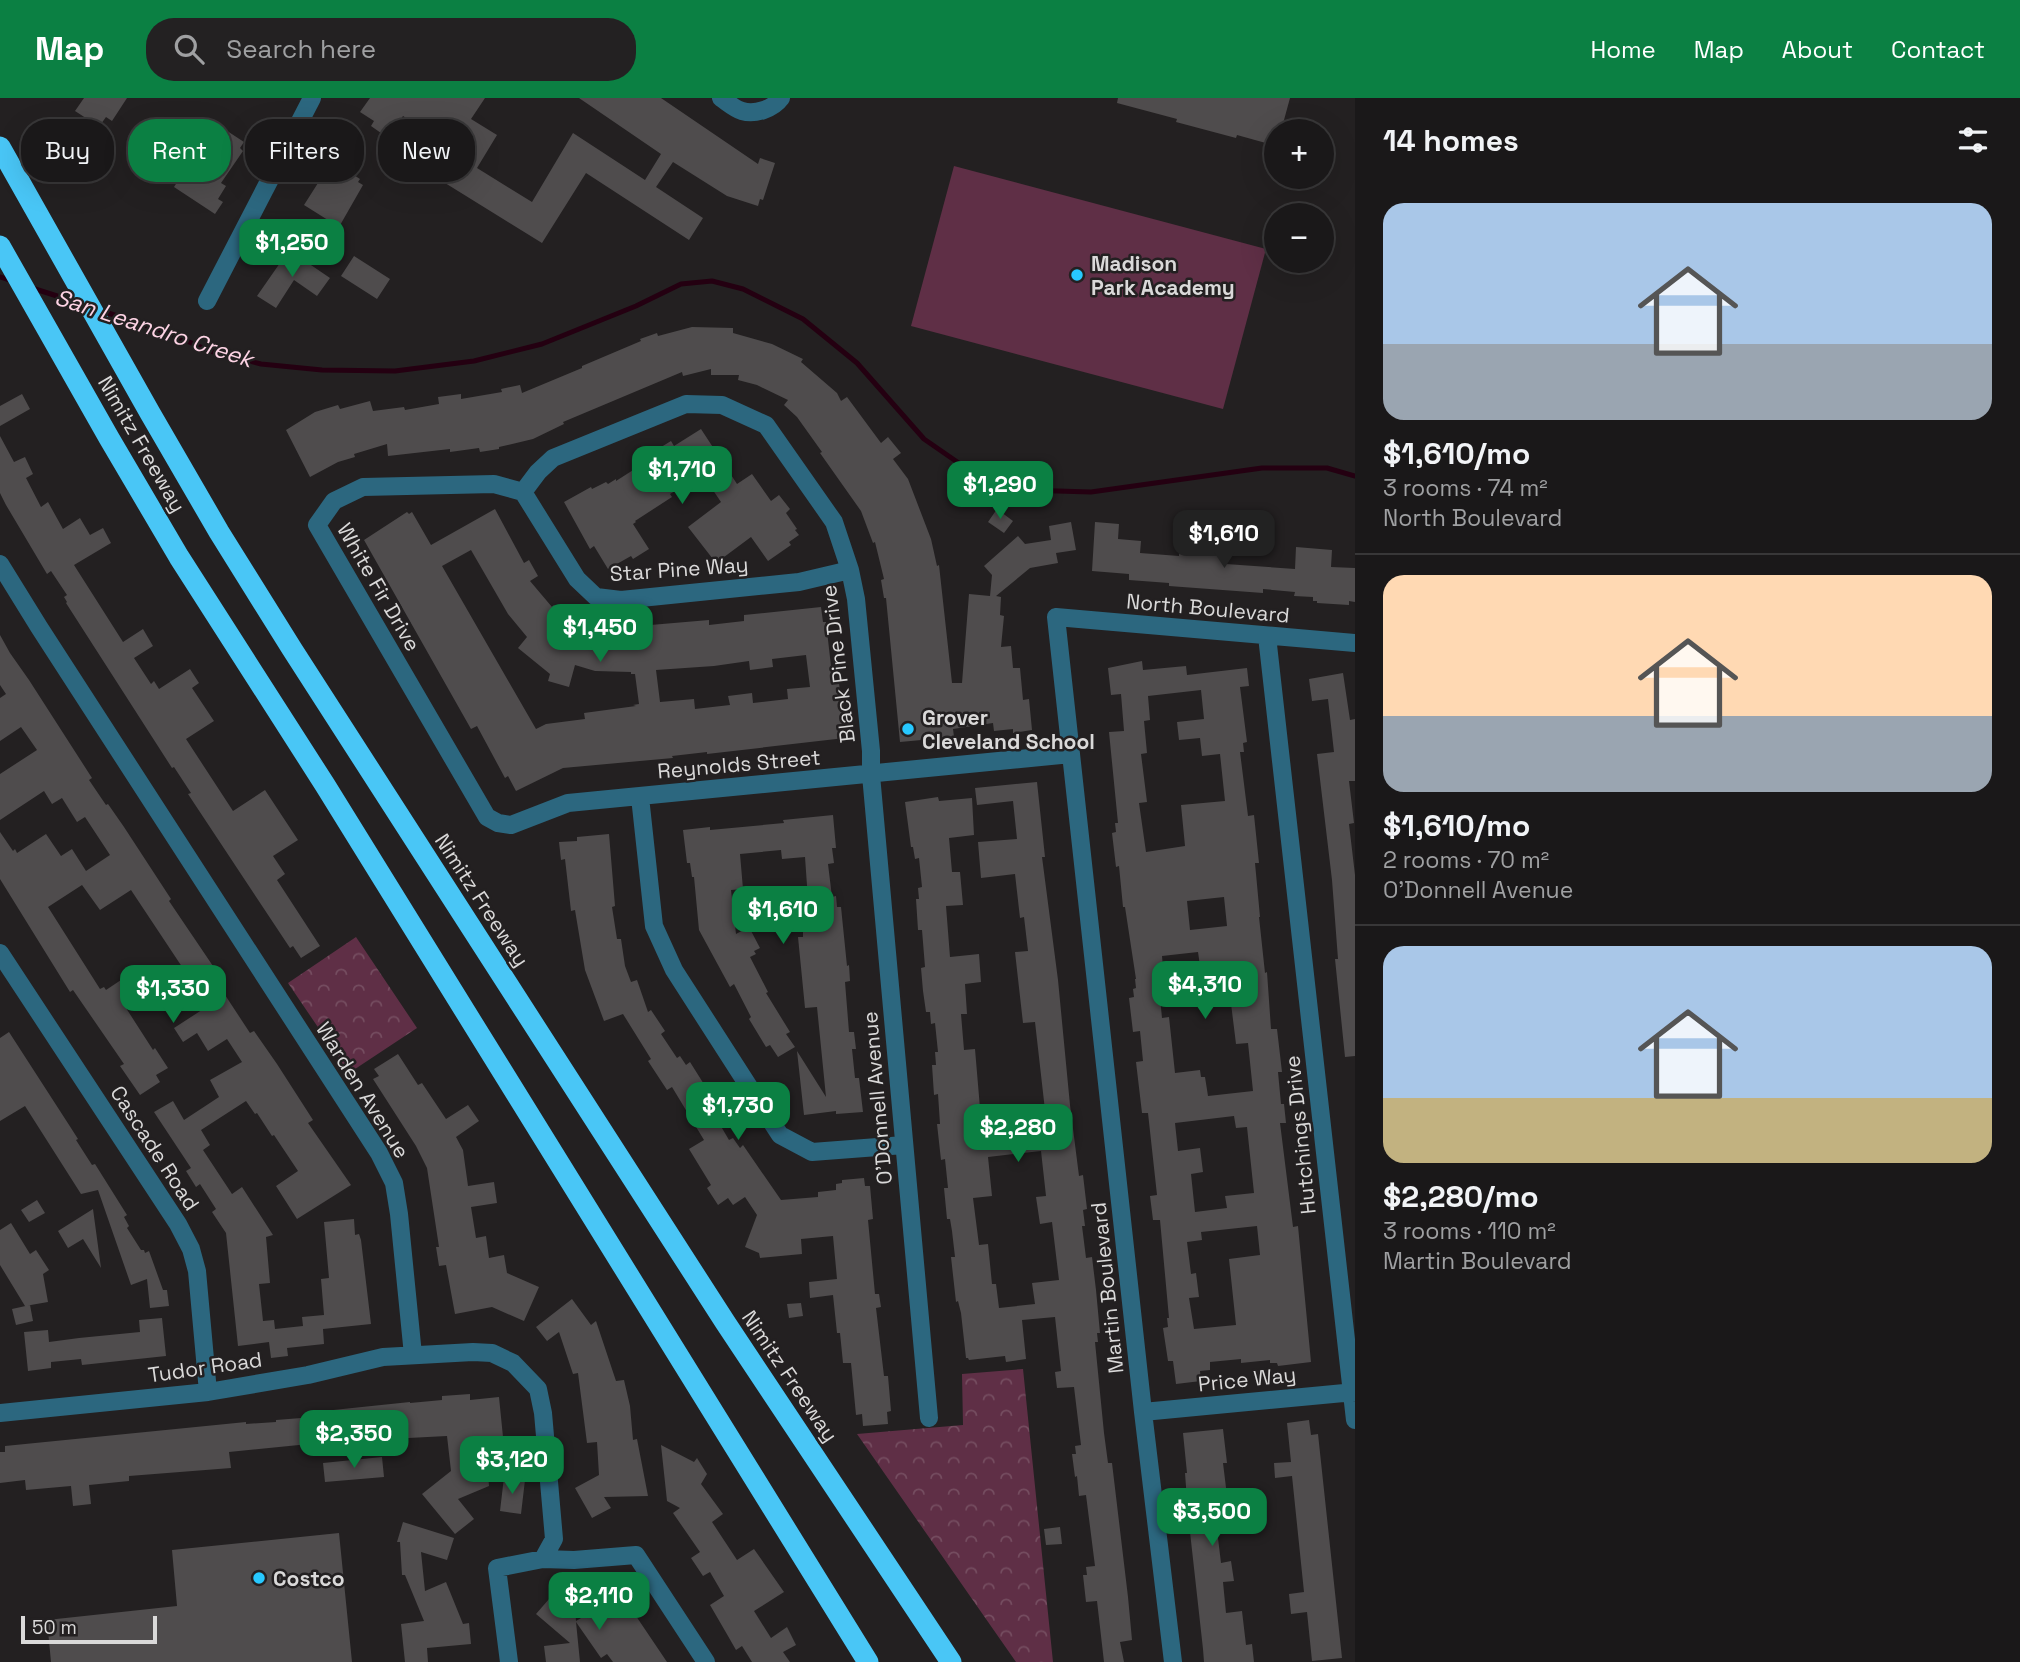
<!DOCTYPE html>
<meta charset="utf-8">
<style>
:root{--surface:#1a1819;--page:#232122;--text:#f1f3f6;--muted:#9fa0a2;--line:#383738;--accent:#0b8043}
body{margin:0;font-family:"Space Grotesk",sans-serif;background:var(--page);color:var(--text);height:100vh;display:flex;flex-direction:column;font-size:26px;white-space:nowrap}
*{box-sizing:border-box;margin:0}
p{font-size:23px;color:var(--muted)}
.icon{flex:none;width:38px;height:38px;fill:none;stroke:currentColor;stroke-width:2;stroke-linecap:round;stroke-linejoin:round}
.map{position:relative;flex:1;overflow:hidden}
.drawer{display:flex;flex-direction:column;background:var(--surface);width:665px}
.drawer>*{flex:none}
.banner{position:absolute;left:21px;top:21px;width:665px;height:63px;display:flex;gap:14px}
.controls{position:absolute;left:1264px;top:21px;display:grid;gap:14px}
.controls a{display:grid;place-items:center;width:70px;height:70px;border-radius:50%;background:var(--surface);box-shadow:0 7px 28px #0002,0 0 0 2px var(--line);font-size:35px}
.scale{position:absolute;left:21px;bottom:18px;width:136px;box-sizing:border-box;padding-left:7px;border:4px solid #dad9d9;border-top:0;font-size:19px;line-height:24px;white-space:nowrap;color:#dad9d9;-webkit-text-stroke:5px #232021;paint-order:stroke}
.price{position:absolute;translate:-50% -60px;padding:0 16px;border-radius:14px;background:var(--accent);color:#fff;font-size:23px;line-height:46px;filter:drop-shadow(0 2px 4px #0008)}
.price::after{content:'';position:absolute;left:50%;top:42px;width:21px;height:16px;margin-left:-10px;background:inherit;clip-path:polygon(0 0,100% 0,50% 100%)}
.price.current{background:#222;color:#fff}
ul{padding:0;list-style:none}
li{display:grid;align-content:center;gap:14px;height:371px;padding:0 28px}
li+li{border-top:2px solid var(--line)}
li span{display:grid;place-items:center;height:217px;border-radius:21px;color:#555}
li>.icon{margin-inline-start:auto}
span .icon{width:126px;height:126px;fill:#fffc;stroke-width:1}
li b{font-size:30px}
h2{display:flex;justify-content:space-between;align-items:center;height:84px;padding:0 28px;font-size:30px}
.pill{padding:0 24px;border-radius:28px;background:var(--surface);box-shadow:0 7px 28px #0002,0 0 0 2px var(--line);font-size:24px;line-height:63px}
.pill.current{background:var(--accent);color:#fff}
header{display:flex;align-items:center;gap:42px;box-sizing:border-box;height:98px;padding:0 35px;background:var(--accent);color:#fff}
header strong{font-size:33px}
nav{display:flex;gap:38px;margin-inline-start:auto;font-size:24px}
.search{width:490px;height:63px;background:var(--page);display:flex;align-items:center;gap:18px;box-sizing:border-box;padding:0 24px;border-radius:28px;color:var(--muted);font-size:26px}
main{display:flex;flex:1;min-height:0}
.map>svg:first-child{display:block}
</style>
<header>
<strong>Map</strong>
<div class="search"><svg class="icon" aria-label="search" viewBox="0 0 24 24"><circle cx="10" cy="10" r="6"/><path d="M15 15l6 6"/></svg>Search here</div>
<nav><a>Home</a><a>Map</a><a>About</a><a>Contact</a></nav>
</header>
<main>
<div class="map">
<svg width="1355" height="1564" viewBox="0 0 1355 1564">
<defs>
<pattern id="park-crowns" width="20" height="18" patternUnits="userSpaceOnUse" patternTransform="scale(1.75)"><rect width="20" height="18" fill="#5f2f46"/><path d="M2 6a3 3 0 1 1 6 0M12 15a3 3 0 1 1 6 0" fill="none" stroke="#754d60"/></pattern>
</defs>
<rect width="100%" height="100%" fill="#232021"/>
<path fill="url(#park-crowns)" d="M356,839l61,91 -68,45 -61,-90z
M1023,1271l30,293h-37l-159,-228 106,-9 -1,-51z"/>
<path fill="#5f2f46" d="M954,68l312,83 -43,160 -312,-83z"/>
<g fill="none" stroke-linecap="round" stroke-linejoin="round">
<path stroke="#240011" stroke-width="5" d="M0,179l13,4
M32,190l47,15
M99,212l67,22 44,19 51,13 61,6 73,1 79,-10 68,-17 94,-38 45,-22 31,-3 31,8 60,30 54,44 67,76 39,27 61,24 67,2 171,-24h65l28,8"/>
</g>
<path fill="#4f4c4d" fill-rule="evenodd" d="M84,0h43l-15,23 -6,-4 -5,7 -4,-2 -2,2 -20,-13z
M370,0h115l-14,21 26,16 -20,33 55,34 41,-69 72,47 16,-26 -82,-56h82l97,66 2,-6 15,5 -12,37 -3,-1 -2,7 -31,-10 -54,-34 -17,25 47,31 -14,22 -103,-67 -44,70 -105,-65 19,-29 -53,-33 -15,22 -17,-12 3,-5 -14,-9z
M1118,0h172l-9,33h-5v15l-39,-11 -1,3 -60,-16 1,-3 -60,-16z
M215,25l29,19 -4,6 3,3 -22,32 5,3 -8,13 5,3 -8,12 -41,-27z
M332,63l28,18 -2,3 5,3 -24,42 -35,-22z
M289,152l41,28 -13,18 -23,-16 -18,28 -19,-12z
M354,158l36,23 -13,20 -36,-23z
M692,229l41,1v5l39,11 31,15 -2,3 36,31 4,8 6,-4 34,46 7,-6 13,16 -8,6 15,20 23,60 6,27 2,-1 13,118h10l7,-89 21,2 2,-21 -8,-9 34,-30 7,8 26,-4 -2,-14 22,-4 5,28 -20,3 2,10 -28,5 -34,28 5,1 -1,18 4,1 -3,31 10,-1 2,22h7l3,32 6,-1 3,31 -19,3v-4l-19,2 -1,-8 -40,6 1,8 -54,5 -14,-144h-2l-3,-18 3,-1 -9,-37 -2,1 -12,-32 -41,-58 2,-1 -25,-35 -13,-12 4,-5 -31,-15 -19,-5 1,-5h-28v-6l-28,7 -1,-4 -119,50 1,2 -31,15 -34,8v2l-19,3 -1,-4 -29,4v-3l-62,7 -1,-12 -33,10 1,3 -17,5 -28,15 -24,-47 29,-18 23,-7 2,4 30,-8 3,10 31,-4 1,3 34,-6 -1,-7 23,-3v5l41,-7 -1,-3 19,-4 2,8 60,-25v-2l59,-25 -1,-2 17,-6 1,3z
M22,296l8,15 -30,17v-20z
M701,331l36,55 15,-10 19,27 8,-6 11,14 -4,4 11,16 -2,1 4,5 -10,7 2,3 -23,16 -17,-24 -35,26 -28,-36 33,-25 -19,-28 -32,20 2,3 -37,24 1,1 -3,2 16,25 -16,10 -2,-3 -23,13 -14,-23 -4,3 -26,-47 27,-15 1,2 14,-7 2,2 8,-5v2l39,-25 -2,-4 18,-11 3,5z
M0,338l14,26 11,-5 8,17 -7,4 15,29 7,-5 15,27 17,-11 10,17 13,-7 8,15 -37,22 49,77 20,-13 10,17 -19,12 17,26 3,-3 5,8 31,-20 9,14 -7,5 22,33 -28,18 47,72 32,-21 33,50 -25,16 12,18 -8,6 43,66 -19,12 -8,-12 -3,2 -4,-6 -98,-148 3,-1 -17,-26 -2,1 -106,-165 1,-1 -3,-5 3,-2 -16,-24 -4,3 -41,-69 -6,-12z
M495,411l29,54 5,-3 9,16 -8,5 22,26 2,-2 13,12 33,9 27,1 82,-7v5l35,-4v-6l77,-8 2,15h3l7,62 6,-1 6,55 -138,16v-2l-35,4 1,2 -110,10 -47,23 -8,-15 -3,2 -28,-52 -6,3 -107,-189 43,-28 2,2 3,-2 19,33zM471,452l37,64 19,23 -9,11 32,26 -2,7 21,6 6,-22 20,6 36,1v2h4l4,30 -6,1 3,1 -52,7 1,6 -39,5 -10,5 -94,-163zM806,557l4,32 -23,2 1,10 -35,4 -1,-10 -24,3 2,9 -35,4 -1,-10 -34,3 -4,-32 58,-4 35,-5 1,9 23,-3 -1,-8z
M997,411l16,12 -9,12 -16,-11z
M1095,424l24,2 -1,15 23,2 -1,12 39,3v-7l44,3v4h4l-1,8 69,5 1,-22 36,3 -1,17 24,1v34l-6,-1v4l-32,-2v-2h-4v-4l-19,-1 1,-4 -32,-3v4l-94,-7v-3l-40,-3v-6l-37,-3z
M0,537l10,18 19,27 63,98 -3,2 17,25 2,-1 16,23 47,72 -2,2 46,68 -1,2 3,5 -3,2 15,23 21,32 4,-2 23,33 36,56 -5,3 43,62 -54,34 -21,-33 22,-15 -24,-36 -2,1 -15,-23 -2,1 -9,-13 -45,29 9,15 -7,5 29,44 10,-7 31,48 -7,2 4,46 -11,1 4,37 11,-1 1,9 28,-3 -1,-9 22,-2 -3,-36 8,-1 -5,-56 30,-3 1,16 4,-1 2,6 10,84 -48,5 1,15 -37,4 1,8 -17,2 -2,-16 -31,4 -12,-113 -14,-21 4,-3 -16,-25 -4,3 -10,-16 5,-3 -37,-56 19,-11 11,19 35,-23 -9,-17 32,-18 -15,-23 -19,12 -11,-18 -14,9 -9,-14 34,-22 -77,-116 -31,20 -18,-25 -34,22 52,82 4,-2 2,3 30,-20 14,23 -24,15 27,42 2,-2 13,20 -12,7 4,7 -20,13 -20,-29 4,-2 -51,-74 -3,2 -70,-113v-47l13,19 2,-2 2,4 29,-19 15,22 11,-7 14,22 24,-16 -25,-38 -8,5 -15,-24 -10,6 -8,-13 -44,29v-46l37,-24 -16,-23 -21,14v-43l6,-4 -6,-9z
M1142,563l1,9 43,-4 1,9 60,-7 2,18 -9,1 7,55 -4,1 1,9h-4l8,64 6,-1 5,48h-4l5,54h-1l6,56 2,-1 4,57h6l5,43h-4l3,32h3l2,19h-6l13,104 5,-1 13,136 -33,4 -1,-3h-7v-3l-29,3v-4l-31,3v8l-10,1 1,10 -25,3 -3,-23h-5l-5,-33 5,-1 -1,-9h2l-9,-98h-7l-3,-24 7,-1 -9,-82h-6l-6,-51 7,-1 -3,-30 -7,1 -4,-34 5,-1 -1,-8 3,-1 -1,-9h1l-11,-72h-2l-4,-41 -3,1 -4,-34 4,-1 -1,-9h3l-9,-91 15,-1 -3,-37 -10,1 -3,-27zM1201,592l3,29 -27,3 2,18 21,-2 2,18 18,-2 5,47 -44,4 4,41 -39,6 -7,-49 8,-1 -6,-48 6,-1 -3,-32 6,-1 -2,-24zM1224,799l3,29 -37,4 -3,-29zM1198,854l2,14 26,-3 10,81 12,-1 5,48 -45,5 -3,-19h-4l-1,-7 -25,3 -6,-56 -7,1 -3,-31 4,-1 -2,-18h2l-1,-12zM1234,1018l2,12 11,-1 7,66 -29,3 2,12 -32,4 -4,-38 12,-2 -3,-24 -22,3 -3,-28zM1257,1128l3,29 -31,4 7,66 -42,4 -5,-31 10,-1 -3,-24 -5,1 -4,-32 15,-2 -1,-8z
M1343,575l7,47 5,-1v62h-6l5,42 -5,1 6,51v181l-10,1 -10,-98h3l-6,-79 -15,-126 17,-2 -6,-53 -16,2 -3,-22z
M1037,684l8,75h-3l16,123 12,125 9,71 4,-1 4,34 -4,1 2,16h-3l4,32 6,-1 4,33 4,43h-3l1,9h-3l9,91 4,30h4l16,134 4,43 -12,2 4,20h-20l-7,-61 -11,1 -3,-27h4l-1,-8 9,-1 -9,-71 -7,1 -2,-20 -2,1 -3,-23h4l-1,-8 6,-1 -7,-58 -17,1 -2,-16 6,-1 -6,-54 -33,3 4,39 -20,3 -1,-6 -36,4 -1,-2h-2l-5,-45 -3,-12 -2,1 -5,-45h4l-3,-26 -2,-12h-3l-3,-31h4l-3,-29 -4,1 -4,-36h3l-2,-30 -4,1 -2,-30h4l-1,-13h3l-3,-29 -4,1 -1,-12h-4l-3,-21 -2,-23 4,-1 -3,-37h-4l-2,-31h3l-1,-11 4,-1 -3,-29 -4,1 -2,-12h-2l-6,-45 33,-5 1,4 33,-3 2,37 -25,3 3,34h8l3,33 -17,1 4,51 29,-3 2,28 -16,2 2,30h-6l3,36 11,-1 6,71 11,-1 2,14 47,-5v-8l5,-1 -11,-97 -12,1 -8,-71 13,-1 -4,-34 -4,1 -5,-44 -34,4 -3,-36 39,-3 -4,-38 -36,4 -2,-17zM1041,1053l5,45 -10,1 4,27 12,-2 7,58 -27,3 3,21 -36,4 -3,-24h-4l-4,-40 -9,1 -6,-47 19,-2 -4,-39z
M833,717l3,33h-4l2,15 -6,1 4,33 4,-1 1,11h4l6,59 2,-1 1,16 -5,1 4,50h5l2,17h-4l3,29h4l4,34 -27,2v-3l-32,4 -7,-64 29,46 -9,-90 -12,1 -7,-71h5v-8l7,-1 -5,-71 -23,2 -1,-9 -41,4 3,35 -12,1 5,44 13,-7 11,21 -6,3 2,3 -6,3 18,35 -2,1 24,39 -4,2 9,13 -17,10 -8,-12 -4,2 -17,-28 2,-2 -17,-33 -4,3 -31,-57 -5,-53h-2l-2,-14h-3l-4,-33 27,-3v3l74,-7 -1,-3z
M609,736l6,72 -3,1 5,32h4l4,27 6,16 6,-2 11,32 3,-2 14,21 -4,3 16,24 3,-2 6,9 4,-3 22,35 -4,2 6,10 -2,2 17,29 4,-2 7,10 3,-3 38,55 37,-3v-5l18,-2v-6l6,-1v-3l22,-2 1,8h5l3,33 -5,1 7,74h4l2,13 -5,1 8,68h4l3,35 -4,1 1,12 -25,2 -1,-12 -6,1 -5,-52h-8l-3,-30h-3l-4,-38 -23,3 -1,-16 28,-3 -4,-43 -32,3 1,15 -42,4 -1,-5 -14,-6 12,-32 -12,-18 -12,8 -5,-7 -10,7 -11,-17 4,-3 -22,-36 15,-9 -32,-53 -5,3 -19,-29 3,-2 -28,-45 -19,7 -19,-51 -10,-60 -4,1 -6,-52 -4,1 -2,-18 18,-1v-4z
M9,934l62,96 7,11 -2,1 16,25 3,-1 32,51 -3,2 5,9 -2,2 14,22h3l1,3 4,-2 14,39h4l2,16 -19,2 -3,-29 -16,6 -33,-95 -17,4 -56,-88 -25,15v-83z
M398,956l20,31 4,-2 24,36 22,-14 11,16 -23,16 7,13 5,36 26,-4 3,21 -26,4 5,31 10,-2 3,22 15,-3 3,18 32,14 -15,34 -32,-14 -37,7 -9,-49 -7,1 -3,-19h3l-12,-79 -11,-22 -43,-67 6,-3 -5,-7z
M37,1102l8,13 -16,9 -8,-12z
M93,1111l8,59 -18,-29 -15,9 -10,-17z
M11,1125l19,31 6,-4 13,20 -6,4 5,28 -23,4 -25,-41v-35z
M572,1201l19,26 5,-4 20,60 8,-1 6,26 3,34 4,-1 11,57 -44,1 7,11 -19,10 -17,-30 24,-13 -2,-33 -10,1 -9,-70 -5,1 -14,-42 -12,9 -11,-14z
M801,1205l2,13 -14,2 -2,-14z
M30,1207l3,16 -17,4 -4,-16z
M162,1220l4,38 -84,9 -1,-6 -30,3v6l-23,3 -4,-39 24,-2 1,12 30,-4 61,-6 -1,-12z
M470,1296v6l29,-3 5,50 -18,1 3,38 -31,13 16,20 -19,15 -33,-40 29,-23 -4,-35 -58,3 -1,-10 -60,6 1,7 -100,10 2,16 -102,8v5l-40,4 2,19 -18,2 -2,-20 -45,4 -1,-10 -25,3v-31h5v-6l241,-24v2l30,-2v-2l38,-3v-5l96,-10v1l32,-3v-4z
M1309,1322l2,15 7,-1 24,224 -30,3 -5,-49 -16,2 -2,-20 15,-2 -12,-116 -17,2 -1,-15 17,-1 -4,-39z
M1223,1331l4,34h-4l5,41 -14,1 7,58 10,-2 3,20 -11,1 3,31 16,-2 4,34 6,-1 2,18h-50l-1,-13 -15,-135 -3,-41h2l-4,-40z
M661,1347l33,17 3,-4 10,16 -6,10 22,30 -11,8 25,38 17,-11 30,43 -30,19 17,27 16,-11 9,18 -13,7 7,10h-38l-10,-16 -6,4 -8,-14 -18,-31 14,-9 -14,-24 -7,4 -12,-18 9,-6 -27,-39 7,-5 -13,-7z
M382,1359l2,20 -59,5 -2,-19z
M504,1379l21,3 -4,34 -21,-3z
M403,1424l51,16 -7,22 -26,-8 4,39 21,-9 17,42 6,-1 2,21 -44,4 1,14h-23l-4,-38 23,-3 -19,-46h-3l-2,-33h-3z
M1060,1429l2,17 -16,1 -2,-16z
M339,1435l13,129h-301l-4,-42 130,-14 -5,-56z
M556,1493l19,16 1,14 47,-28 15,26 29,43h-54l-6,-8 -6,4 -25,-36 4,40h-34l-2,-16 26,-3 -34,-29z"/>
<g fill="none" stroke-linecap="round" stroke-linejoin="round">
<path stroke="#2c677f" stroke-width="18" d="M721,0c6,4 14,11 21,13 13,4 31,-2 39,-13
M207,203l105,-203
M523,394l15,-20 15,-14 133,-54 36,1 44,20 68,97 16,48 6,29 15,152v24l58,643
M523,394l-29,-8 -131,3 -29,14 -17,24 170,292 11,6 13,2 57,-22 503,-49
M523,394l54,87 19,18 25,3 178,-18 51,-12
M0,466l39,63 340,526 15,30 5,31 14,141
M1267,538l88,784
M640,699l14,129 20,44 106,165 32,17 92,-7
M0,855l178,271 13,25 6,22 11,121
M1143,1314l212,-20
M0,1315l208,-21 100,-17 75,-18 90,-5 19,1 21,10 25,26 5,24 11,126 -11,20
M509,1564l-12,-94 46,-9 31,1 62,-5 70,107
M1173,1564l-30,-250 -87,-795 299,26"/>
<path stroke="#49c6f6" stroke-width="21" d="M0,49l150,266 69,119 73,117 433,673 226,340
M0,148l109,192 70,119 146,228 543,877"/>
</g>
<g fill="#27c8ff" stroke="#232021" stroke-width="2.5">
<circle cx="1077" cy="177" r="7"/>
<circle cx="908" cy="631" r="7"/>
<circle cx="259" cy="1480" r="7"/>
</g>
<g text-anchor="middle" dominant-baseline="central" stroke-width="5" stroke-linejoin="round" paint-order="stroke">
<g font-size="21" font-weight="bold" fill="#dad9d9" stroke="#232021" text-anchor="start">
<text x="1091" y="165">Madison<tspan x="1091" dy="24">Park Academy</tspan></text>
<text x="922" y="619">Grover<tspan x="922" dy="24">Cleveland School</tspan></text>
<text x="273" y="1480">Costco</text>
</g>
<g font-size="21" fill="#dad9d9" stroke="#232021">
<text transform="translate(142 346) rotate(60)">Nimitz Freeway</text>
<text transform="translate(679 471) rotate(-4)">Star Pine Way</text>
<text transform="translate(379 489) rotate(60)">White Fir Drive</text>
<text transform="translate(1208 510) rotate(5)">North Boulevard</text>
<text transform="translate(838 566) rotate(-97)">Black Pine Drive</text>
<text transform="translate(739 666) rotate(-5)">Reynolds Street</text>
<text transform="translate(482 802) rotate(57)">Nimitz Freeway</text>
<text transform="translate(363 992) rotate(58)">Warden Avenue</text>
<text transform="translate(877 1000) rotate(-95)">O'Donnell Avenue</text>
<text transform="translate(1300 1037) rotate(-96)">Hutchings Drive</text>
<text transform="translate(155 1050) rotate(57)">Cascade Road</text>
<text transform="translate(1107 1190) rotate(-96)">Martin Boulevard</text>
<text transform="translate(205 1269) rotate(-8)">Tudor Road</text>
<text transform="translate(790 1278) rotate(56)">Nimitz Freeway</text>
<text transform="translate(1247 1281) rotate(-6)">Price Way</text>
</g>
<g font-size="23" font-style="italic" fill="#fdd3e4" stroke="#232021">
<text transform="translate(154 230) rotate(18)">San Leandro Creek</text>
</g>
</g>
</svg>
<div class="controls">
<a>+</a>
<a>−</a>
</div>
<div class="scale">50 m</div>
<b class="price" style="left:292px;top:181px">$1,250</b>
<b class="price" style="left:682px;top:408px">$1,710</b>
<b class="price" style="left:1000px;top:423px">$1,290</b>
<b class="price current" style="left:1224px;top:472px">$1,610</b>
<b class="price" style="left:600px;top:566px">$1,450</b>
<b class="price" style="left:783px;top:848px">$1,610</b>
<b class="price" style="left:1205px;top:923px">$4,310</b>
<b class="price" style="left:173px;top:927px">$1,330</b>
<b class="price" style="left:738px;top:1044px">$1,730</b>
<b class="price" style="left:1018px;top:1066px">$2,280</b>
<b class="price" style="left:354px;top:1372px">$2,350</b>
<b class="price" style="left:512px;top:1398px">$3,120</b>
<b class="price" style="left:1212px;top:1450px">$3,500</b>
<b class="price" style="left:599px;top:1534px">$2,110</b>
<div class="banner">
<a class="pill">Buy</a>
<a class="pill current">Rent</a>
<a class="pill">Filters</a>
<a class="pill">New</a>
</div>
</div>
<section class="drawer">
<h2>14 homes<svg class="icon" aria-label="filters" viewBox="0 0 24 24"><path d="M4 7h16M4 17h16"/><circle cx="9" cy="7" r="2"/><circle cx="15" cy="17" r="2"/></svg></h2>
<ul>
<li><span style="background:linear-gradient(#a9c7e8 65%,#9aa5b1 0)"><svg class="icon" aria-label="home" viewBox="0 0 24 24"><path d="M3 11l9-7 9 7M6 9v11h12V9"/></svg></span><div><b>$1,610/mo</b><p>3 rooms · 74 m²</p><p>North Boulevard</p></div></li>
<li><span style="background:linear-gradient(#ffd9b3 65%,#9aa5b1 0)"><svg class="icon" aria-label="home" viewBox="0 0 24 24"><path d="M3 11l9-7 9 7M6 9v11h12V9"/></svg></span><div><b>$1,610/mo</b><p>2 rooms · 70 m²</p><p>O'Donnell Avenue</p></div></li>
<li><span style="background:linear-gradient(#a9c7e8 70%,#c2b280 0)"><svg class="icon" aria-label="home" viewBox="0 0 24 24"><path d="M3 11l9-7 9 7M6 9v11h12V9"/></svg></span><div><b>$2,280/mo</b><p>3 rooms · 110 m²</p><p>Martin Boulevard</p></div></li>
</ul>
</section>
</main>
